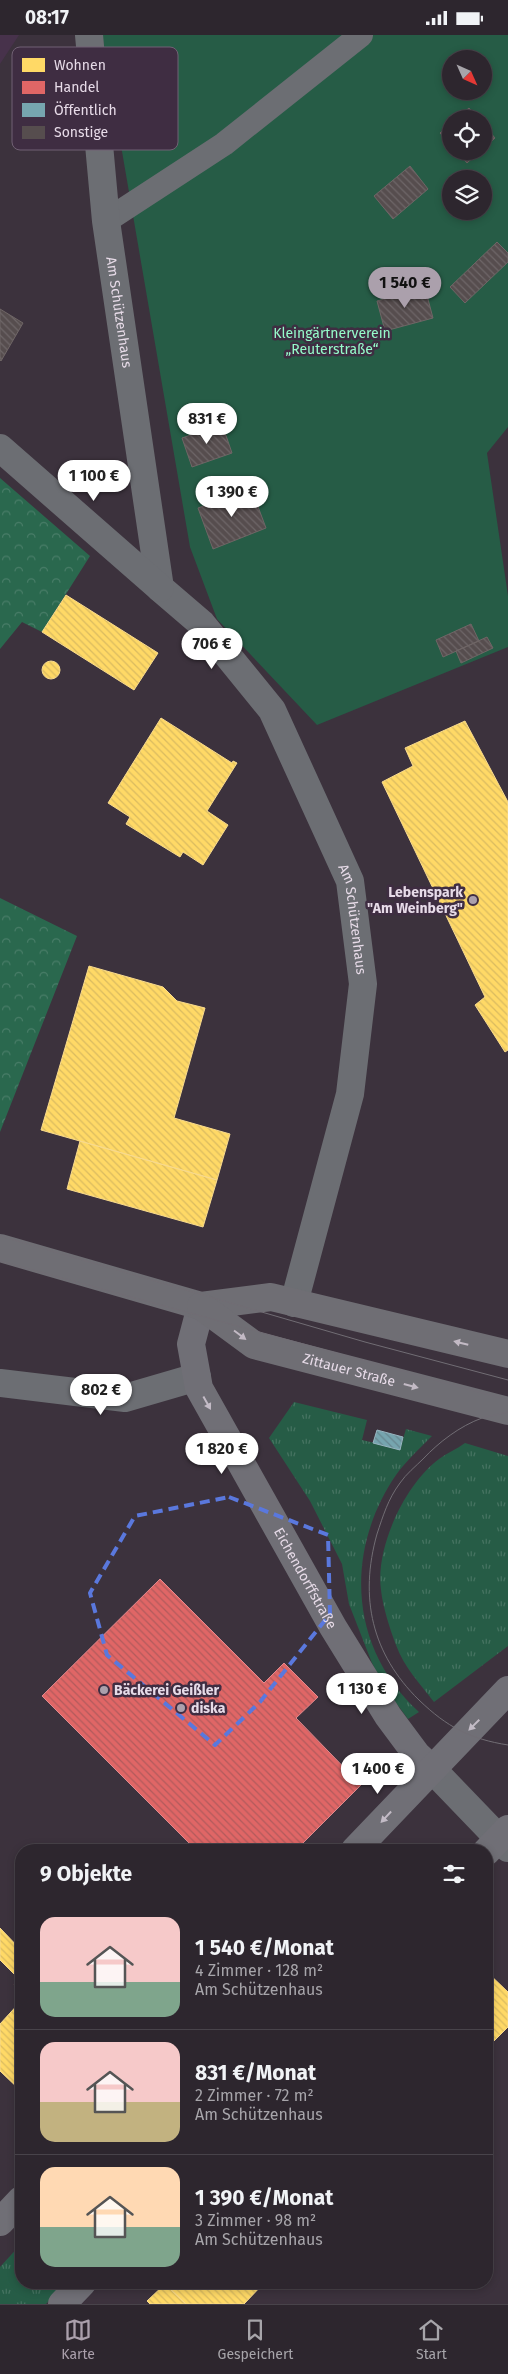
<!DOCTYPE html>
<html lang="de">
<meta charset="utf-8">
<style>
:root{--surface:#2d262e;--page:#352e36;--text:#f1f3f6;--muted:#a7a5aa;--line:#48434a;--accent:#aba0ac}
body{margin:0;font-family:"Fira Sans",sans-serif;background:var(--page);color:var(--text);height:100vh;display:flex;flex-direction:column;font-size:19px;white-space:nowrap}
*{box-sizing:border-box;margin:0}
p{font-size:16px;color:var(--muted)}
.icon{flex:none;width:28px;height:28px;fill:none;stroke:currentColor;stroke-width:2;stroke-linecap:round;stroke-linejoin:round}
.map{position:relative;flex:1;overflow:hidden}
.panel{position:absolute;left:15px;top:1809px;width:478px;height:445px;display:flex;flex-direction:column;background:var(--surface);border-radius:20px;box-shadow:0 2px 8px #0003,0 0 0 1px var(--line)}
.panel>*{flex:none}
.needle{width:32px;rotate:135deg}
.tools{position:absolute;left:442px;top:15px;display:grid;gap:10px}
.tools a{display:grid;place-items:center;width:50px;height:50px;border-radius:50%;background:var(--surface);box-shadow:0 2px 8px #0003,0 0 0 1px var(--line);font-size:25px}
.price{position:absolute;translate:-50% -42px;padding:0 11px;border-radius:18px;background:#fff;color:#222;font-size:16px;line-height:32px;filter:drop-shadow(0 1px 2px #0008)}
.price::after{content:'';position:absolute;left:50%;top:30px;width:15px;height:11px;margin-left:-8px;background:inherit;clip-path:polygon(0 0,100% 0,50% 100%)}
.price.current{background:var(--accent);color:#111}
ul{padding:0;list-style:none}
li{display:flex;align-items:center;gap:15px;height:125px;padding:0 25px}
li+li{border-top:1px solid var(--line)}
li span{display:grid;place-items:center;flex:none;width:140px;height:100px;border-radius:15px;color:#555}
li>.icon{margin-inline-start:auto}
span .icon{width:60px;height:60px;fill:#fffc;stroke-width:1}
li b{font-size:21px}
h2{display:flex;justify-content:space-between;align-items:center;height:60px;padding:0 25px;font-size:21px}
.status{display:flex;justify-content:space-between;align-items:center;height:35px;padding:0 25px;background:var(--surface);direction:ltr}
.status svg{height:14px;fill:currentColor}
.tabs{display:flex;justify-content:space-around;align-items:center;height:70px;border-top:1px solid var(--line);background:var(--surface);font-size:14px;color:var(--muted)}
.tabs a{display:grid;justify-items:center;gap:2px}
.tabs .current{color:var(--accent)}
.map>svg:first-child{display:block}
</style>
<div class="status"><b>08:17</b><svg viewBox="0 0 49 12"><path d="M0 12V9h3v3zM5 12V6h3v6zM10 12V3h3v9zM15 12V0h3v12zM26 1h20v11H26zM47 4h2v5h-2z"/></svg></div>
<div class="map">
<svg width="508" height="2269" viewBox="0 0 508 2269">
<defs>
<pattern id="grass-tufts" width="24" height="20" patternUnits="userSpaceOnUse" patternTransform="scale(1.25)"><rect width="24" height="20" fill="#265c46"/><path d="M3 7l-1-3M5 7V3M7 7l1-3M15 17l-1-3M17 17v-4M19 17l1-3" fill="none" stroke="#467361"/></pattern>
<pattern id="forest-crowns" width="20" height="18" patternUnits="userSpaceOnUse" patternTransform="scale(1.25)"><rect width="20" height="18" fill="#2a684e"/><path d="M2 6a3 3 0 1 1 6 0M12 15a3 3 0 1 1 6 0" fill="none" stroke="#497d68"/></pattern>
<pattern id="homes-back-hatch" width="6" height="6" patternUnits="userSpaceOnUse" patternTransform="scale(1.25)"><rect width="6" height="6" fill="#ffd966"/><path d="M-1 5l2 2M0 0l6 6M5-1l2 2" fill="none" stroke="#dabb60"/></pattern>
<pattern id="shops-back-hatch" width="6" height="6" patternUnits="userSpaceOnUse" patternTransform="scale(1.25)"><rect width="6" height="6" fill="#e06666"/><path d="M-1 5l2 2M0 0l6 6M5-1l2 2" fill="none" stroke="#b25b5c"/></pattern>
<pattern id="public-back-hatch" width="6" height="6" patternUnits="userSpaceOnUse" patternTransform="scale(1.25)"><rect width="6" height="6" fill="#76a5af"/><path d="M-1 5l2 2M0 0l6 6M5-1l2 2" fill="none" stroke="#678790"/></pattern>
<pattern id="building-back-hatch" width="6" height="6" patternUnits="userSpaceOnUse" patternTransform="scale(1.25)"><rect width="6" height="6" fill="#564d4e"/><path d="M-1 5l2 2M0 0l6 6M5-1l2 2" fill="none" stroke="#6e6668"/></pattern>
</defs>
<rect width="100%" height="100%" fill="#3c323d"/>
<path fill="#47324b" d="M0,0h19l-19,29z"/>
<path fill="url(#grass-tufts)" d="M294,1367l73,18 -5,20 38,9 6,-20 26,7c-12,12 -26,25 -36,39 -52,76 -47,174 23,237l-11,7 -23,-31 -13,-25 -23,-59 -7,-40 -32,-63 -41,-63z
M465,1408l43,13v190l-74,56c-14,-18 -30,-35 -38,-57 -6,-16 -13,-37 -15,-55 -6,-42 24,-106 58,-131 8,-6 18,-10 26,-16z
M21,2209v39h45l-20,21h-46v-37z"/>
<path fill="url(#forest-crowns)" d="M0,443l90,78 -48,76 -20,-10 -22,27z
M0,863l77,38 -77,196z"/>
<path fill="#265c46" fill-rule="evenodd" d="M102,0h406v392l-21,26 21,143v51l-191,78 -100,-106 -27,-72zM451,24h33v32h-33zM451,84h33v32h-33zM451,144h33v32h-33z"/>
<path fill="url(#homes-back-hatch)" stroke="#f8da8d" d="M66,560l92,58 -24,37 -92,-58z
M42 635a9 9 0 1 1 18 0a9 9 0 1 1-18 0Z
M161,683l71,45 1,-2 4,2 -30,48 21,14 -25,40 -20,-13 -3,5 -54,-33 4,-7 -22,-14z
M465,686l43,81v248l-3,2 -30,-47 10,-8 -103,-215 31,-16 -8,-18z
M89,931l74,21 14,14 28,7 -31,110 56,16 -13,46 -176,-50z
M80,1106l137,39 -14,47 -136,-38z
M0,1893l21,22v27l-2,2 -19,-19z
M486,1936l22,21v35l-22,22z
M21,1942v15l-7,-8z
M21,1966v90l-21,-20v-47z
M166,2248h98l-20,21h-58l-21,-20z
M165,2249l21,20h-36l-3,-3z"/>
<path fill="url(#shops-back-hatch)" stroke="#e2898d" d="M160,1544l104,104 20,-20 34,34 -22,21 65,67 -65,65h-100l-154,-154z"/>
<path fill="url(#public-back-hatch)" stroke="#98b5c0" d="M377,1395l26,7 -3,13 -27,-7z"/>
<path fill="url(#building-back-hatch)" stroke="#6f6666" d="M469,73l9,11h-22z
M451,88v22l-11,-12z
M484,90l11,13 -11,10z
M457,116h23l-13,12z
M410,131l18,23 -35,30 -19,-23z
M497,207l11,11v9l-43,41 -15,-16z
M425,253l8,30 -48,13 -8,-30z
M0,274l23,14 -22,38 -1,-1z
M222,389l10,29 -40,14 -10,-29z
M251,453l15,40 -53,21 -15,-41z
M471,589l8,17 -36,16 -7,-17z
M487,602l6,11 -32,15 -5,-12z"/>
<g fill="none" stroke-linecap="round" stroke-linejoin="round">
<path stroke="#6c6e73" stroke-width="24" d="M106,186l118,-77 137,-109"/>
<g stroke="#6c6e73" stroke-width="28">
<path id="s1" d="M89,0l17,186 54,367 42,36 70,86 78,171 13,103 -13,110 -56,209"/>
<path d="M0,413l160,140"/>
<path d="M0,1348l125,15 72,-21"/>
<path d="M432,1734l76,79"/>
</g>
<g stroke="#706f76" stroke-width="28">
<path id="s2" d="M201,1271l-10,38 8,44 134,239 55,89 29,39 15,14"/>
<path d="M355,1815l153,-160"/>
<path d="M486,1817l22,-23"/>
<path d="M0,2187l21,-22"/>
<path d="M62,2269l20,-21"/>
</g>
<g stroke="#6f6e74" stroke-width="28">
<path d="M0,1213l201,58 70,-9 237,57"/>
<path id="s3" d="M201,1271l53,39 254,66"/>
</g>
<path stroke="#716d74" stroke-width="1" d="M0,1201l365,106 143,38
M0,1226l508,139
M508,1377c-8,2 -18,4 -26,6 -22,8 -43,24 -59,41 -7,7 -17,15 -23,24 -12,16 -17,33 -23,51 -18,64 -5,120 42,166 28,27 51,39 89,45"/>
</g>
<defs><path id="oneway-solid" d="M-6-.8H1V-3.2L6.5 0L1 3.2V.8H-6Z" transform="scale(1.25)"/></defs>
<g fill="#c3bac5">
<use href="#oneway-solid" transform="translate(240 1300) rotate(37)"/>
<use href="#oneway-solid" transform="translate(461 1308) rotate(-166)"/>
<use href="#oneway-solid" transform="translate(411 1351) rotate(15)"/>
</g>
<g fill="#c3bbc6">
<use href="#oneway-solid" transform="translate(207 1368) rotate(61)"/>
<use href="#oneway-solid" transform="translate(474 1690) rotate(135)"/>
<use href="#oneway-solid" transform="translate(386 1782) rotate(133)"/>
</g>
<path fill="none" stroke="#5a78dd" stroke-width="4" stroke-dasharray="10 6" stroke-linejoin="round" d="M229,1462l99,38 2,79 -70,88 -45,43 -108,-90 -17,-62 45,-77z"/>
<g fill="#aba0ac" stroke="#3f2d42" stroke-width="2">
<circle cx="473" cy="865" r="5"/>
<circle cx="104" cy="1655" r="5"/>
<circle cx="181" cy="1673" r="5"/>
</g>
<g text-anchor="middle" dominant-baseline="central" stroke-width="5" stroke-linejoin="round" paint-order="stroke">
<g font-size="14" fill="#e7dbe8" stroke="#3f2d42">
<text stroke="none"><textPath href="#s1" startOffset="279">Am Schützenhaus</textPath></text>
<text stroke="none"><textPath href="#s1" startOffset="950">Am Schützenhaus</textPath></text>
<text stroke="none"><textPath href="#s3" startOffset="164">Zittauer Straße</textPath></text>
<text stroke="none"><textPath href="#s2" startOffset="302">Eichendorffstraße</textPath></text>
</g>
<g font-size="14" fill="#95fbca" stroke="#3f2d42">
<text x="332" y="298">Kleingärtnerverein<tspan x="332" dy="16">„Reuterstraße“</tspan></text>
</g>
<g font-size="14" font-weight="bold" fill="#e7dbe8" stroke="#3f2d42" text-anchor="start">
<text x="463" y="857" text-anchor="end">Lebenspark<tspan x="463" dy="16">"Am Weinberg"</tspan></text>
<text x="114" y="1655">Bäckerei Geißler</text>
<text x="191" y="1673">diska</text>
</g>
</g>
<rect x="12" y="12" width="166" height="103" rx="8" fill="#3f2d42" stroke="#716174" stroke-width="1"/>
<rect x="22" y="23" width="23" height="14" fill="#ffd966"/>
<rect x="22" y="46" width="23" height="13" fill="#e06666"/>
<rect x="22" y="68" width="23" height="14" fill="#76a5af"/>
<rect x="22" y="91" width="23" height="13" fill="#564d4e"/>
<g font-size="14" fill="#e7dbe8">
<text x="54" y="35">Wohnen</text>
<text x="54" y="57">Handel</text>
<text x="54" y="80">Öffentlich</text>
<text x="54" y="102">Sonstige</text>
</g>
</svg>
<div class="tools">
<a><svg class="needle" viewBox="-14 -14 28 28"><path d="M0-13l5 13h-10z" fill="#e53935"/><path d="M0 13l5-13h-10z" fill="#a7a5aa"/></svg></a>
<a><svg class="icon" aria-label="locate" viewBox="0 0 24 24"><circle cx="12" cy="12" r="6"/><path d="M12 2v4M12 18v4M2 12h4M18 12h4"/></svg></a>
<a><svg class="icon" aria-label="layers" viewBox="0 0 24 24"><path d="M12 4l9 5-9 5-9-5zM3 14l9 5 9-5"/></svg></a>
</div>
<b class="price current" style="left:405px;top:274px">1 540 €</b>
<b class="price" style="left:207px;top:410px">831 €</b>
<b class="price" style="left:94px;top:467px">1 100 €</b>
<b class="price" style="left:232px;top:483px">1 390 €</b>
<b class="price" style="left:212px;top:635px">706 €</b>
<b class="price" style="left:101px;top:1381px">802 €</b>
<b class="price" style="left:222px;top:1440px">1 820 €</b>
<b class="price" style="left:362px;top:1680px">1 130 €</b>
<b class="price" style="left:378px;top:1760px">1 400 €</b>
<section class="panel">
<h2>9 Objekte<svg class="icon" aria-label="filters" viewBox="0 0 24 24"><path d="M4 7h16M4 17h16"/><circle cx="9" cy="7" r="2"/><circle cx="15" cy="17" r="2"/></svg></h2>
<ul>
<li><span style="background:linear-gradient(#f6c9c9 65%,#7fa58c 0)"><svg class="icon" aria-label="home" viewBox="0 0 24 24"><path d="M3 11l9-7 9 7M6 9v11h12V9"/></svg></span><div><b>1 540 €/Monat</b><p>4 Zimmer · 128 m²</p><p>Am Schützenhaus</p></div></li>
<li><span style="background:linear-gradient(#f6c9c9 60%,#c2b280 0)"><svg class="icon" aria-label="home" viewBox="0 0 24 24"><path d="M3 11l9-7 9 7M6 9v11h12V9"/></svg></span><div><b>831 €/Monat</b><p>2 Zimmer · 72 m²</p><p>Am Schützenhaus</p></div></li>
<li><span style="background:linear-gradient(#ffd9b3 60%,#7fa58c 0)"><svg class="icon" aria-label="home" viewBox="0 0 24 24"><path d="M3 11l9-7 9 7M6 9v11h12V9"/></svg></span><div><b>1 390 €/Monat</b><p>3 Zimmer · 98 m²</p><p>Am Schützenhaus</p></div></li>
</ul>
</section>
</div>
<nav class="tabs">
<a class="current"><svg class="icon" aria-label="map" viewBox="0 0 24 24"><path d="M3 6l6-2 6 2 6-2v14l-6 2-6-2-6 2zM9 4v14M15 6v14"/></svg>Karte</a>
<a><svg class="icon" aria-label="saved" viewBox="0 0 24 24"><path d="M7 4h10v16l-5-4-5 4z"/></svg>Gespeichert</a>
<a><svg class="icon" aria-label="home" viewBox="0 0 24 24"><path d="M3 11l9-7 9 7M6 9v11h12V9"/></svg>Start</a>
</nav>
